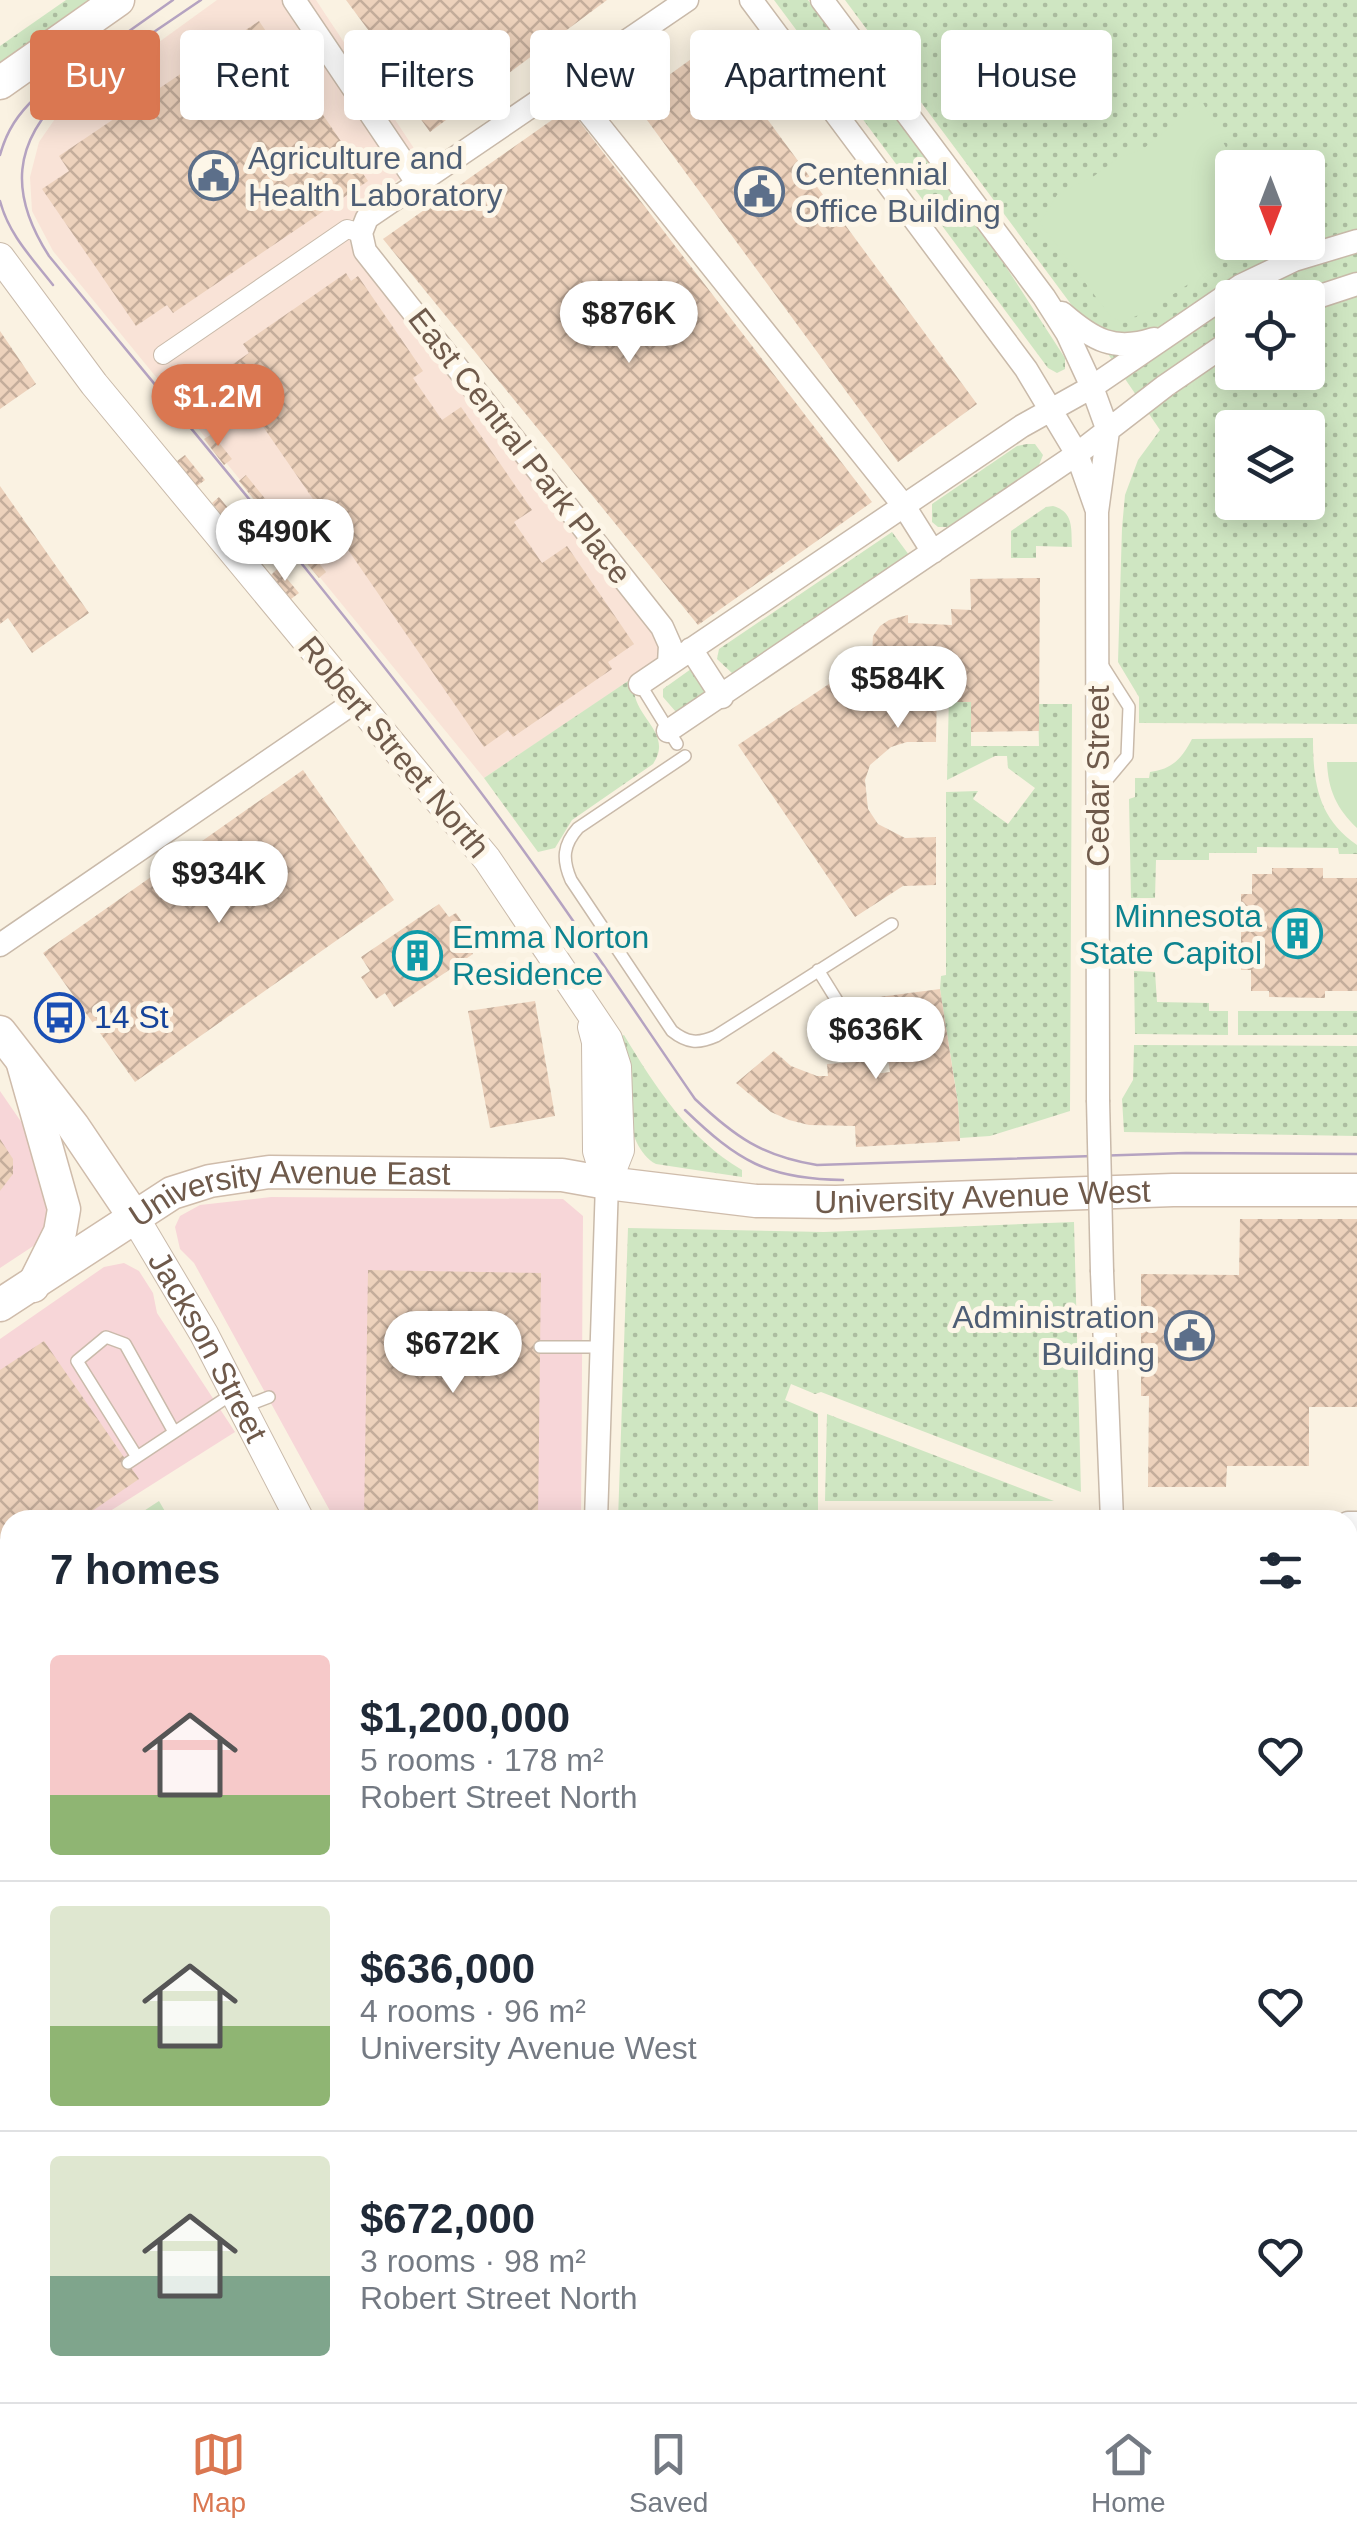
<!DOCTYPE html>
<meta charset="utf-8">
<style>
:root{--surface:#fff;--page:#f6f6f7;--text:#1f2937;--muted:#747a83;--line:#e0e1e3;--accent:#da7751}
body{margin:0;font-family:Helvetica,sans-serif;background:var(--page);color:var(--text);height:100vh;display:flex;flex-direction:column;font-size:38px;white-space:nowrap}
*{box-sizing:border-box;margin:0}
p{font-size:32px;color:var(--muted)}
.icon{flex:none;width:55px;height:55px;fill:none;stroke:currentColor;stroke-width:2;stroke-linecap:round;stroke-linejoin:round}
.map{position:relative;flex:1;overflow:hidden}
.sheet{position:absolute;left:0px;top:1510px;width:1358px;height:892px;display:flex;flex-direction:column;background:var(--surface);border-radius:30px 30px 0 0;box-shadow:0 5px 25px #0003}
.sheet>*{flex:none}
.hud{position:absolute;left:30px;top:30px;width:1298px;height:90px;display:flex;gap:20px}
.needle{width:65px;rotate:180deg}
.buttons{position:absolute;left:1215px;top:150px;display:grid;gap:20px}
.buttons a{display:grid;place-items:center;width:110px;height:110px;border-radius:10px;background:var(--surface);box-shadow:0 5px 25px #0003;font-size:50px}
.price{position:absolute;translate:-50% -85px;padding:0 22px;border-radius:35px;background:#fff;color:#222;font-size:32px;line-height:65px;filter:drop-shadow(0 2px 5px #0008)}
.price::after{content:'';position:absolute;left:50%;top:60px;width:30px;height:22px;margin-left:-15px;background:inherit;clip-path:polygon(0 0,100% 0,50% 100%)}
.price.on{background:var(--accent);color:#fff}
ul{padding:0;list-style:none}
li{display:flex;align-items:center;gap:30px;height:250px;padding:0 50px}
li+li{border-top:2px solid var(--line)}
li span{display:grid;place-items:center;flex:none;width:280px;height:200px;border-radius:10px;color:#555}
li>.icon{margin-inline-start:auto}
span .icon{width:120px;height:120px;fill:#fffc;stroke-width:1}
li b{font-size:42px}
h2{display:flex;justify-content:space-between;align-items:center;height:120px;padding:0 50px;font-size:42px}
.tag{padding:0 35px;border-radius:10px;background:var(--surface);box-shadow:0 5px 25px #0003;font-size:35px;line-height:90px}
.tag.on{background:var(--accent);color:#fff}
.menu{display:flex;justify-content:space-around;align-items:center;height:140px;border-top:2px solid var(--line);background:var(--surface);font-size:28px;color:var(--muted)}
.menu a{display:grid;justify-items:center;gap:5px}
.menu .on{color:var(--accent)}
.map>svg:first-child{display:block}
</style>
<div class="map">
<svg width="1357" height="2402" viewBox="0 0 1357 2402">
<defs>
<pattern id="grass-dots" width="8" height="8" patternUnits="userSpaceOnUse" patternTransform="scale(2.5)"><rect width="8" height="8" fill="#cfe6c2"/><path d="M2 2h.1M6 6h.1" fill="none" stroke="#acbda0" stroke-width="1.8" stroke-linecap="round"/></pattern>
<pattern id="building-cross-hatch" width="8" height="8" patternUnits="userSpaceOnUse" patternTransform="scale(2.5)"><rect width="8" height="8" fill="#edd2bc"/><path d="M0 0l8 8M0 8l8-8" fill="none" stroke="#c4ad9b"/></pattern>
</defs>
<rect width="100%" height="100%" fill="#faf2e2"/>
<path fill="#f1e4d1" d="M0,2220l10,1v171l494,1 -2,9h-502z
M1348,2308h9v94h-503v-9l494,-1z
M580,2392h216v10h-218z"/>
<path fill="#f9e3d7" d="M217,0h99l107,162 -64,46 -8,14 -1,20 4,12 311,388 -2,16 -179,120 -431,-527 -21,-40 -2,-34 9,-35 18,-26z"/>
<path fill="#f7d6d8" d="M0,1091l35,51 16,50 -7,47 -44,29z
M271,1197l292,2 20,17 -2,304h-246l-141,-257 -14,-14 -5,-22 5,-11 20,-11z
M124,1263l15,8 14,22 4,20 78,119 -139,88h-86v55l-10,6v-242l104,-72z"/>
<path fill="url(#grass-dots)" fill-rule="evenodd" d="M66,0h34l-100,68v-22z
M774,0h34l191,256 66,102v11l-8,4 -9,-5z
M845,0h512v724l-218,-1v-26l-21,-35 4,-134 3,-33 13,-35 22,-30 -52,-76zM1232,168h76v74h-76zM1232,298h76v74h-76zM1232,428h76v74h-76z
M1027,444h8l8,11 -6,15 -85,57h-14l-6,-5v-18l85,-58z
M1053,506c21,6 18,22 19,41l-36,-1v12h-25v-27l35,-24z
M892,532l17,23 -176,119 -16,-15 2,-10z
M691,669l18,23 -28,20h-5l-13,-15v-8z
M637,675c-16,38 40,54 16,89l-81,56 -17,28 -17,4 -54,-74z
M937,688h16l1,14h17v44h68l-1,-42h34l-2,407 -80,25 -30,2 -2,-35 -18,-114 1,-13 5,-1v-183l32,-1 -5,8 35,25 27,-36 -27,-20 -1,-12h-12l-48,24 2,-85 -13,-1z
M1313,738c0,45 5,80 44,107v9h-18l-1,-6 -81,-1v6h-48v7h-53l-1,38h-24l-2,-99 6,-2v-19h14l1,-6c23,-3 32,-14 42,-33z
M1134,971l21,1 2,30 52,1v8h19v24l-93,-1z
M1238,1011h119v24h-119z
M624,1035c32,53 64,103 118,135v7l-86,-13c-34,-18 -33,-92 -37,-127z
M1134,1045l223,1v90l-233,-4 -2,-33 11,-19z
M1074,1222l7,270 -260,-100 -6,2 -24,-10 -6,16 33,14v106h-200l10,-292 196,4z
M827,1414l227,87h-229z
M159,1501l11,19h-40z
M10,1595v466l-9,1 -1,-461z
M1348,1946h9v301h-9z"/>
<path fill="#cfe6c2" d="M1202,101l34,66 -4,1v74l18,1 -102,68 -26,11 -11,-5 -71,-94 17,-28 37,-19 24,-18 25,-9z
M1327,762h30v66c-20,-19 -29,-38 -30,-66z"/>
<path fill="url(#building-cross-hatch)" d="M346,0h261l-177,132 -18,-25 9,-6z
M259,21l109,160 -195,132 -6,-8 -31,21 -94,-137 27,-18 -10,-15z
M712,44l265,360 -79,58 -265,-361z
M569,108l303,394 -174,123 -315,-386z
M346,273l5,8 7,-5 65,95 -10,7 29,42 19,-13 71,103 -18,12 28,41 25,-17 67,98 -26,18 4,7 -99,68 -5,-7 -24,17 -260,-377 25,-17 -6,-9z
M0,331l36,53 -36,25z
M212,434l20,25 -8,6 -20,-26z
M185,455l20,25 -8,6 -20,-25z
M246,475l46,57 -7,6 -46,-57z
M0,486l89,127 -57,40 -24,-35 -8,6z
M219,497l46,56 -7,6 -46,-56z
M306,547l20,25 -7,6 -21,-25z
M278,568l21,25 -8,6 -20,-24z
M1040,578l-1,153 -68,1v-30h-17l-1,-14h-16l-1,54h-29l-16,5 -21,18 -5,15 3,29 10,15 27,14 31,-1v48l-33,1 -48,31 -117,-172 134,-90 1,-19 7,-10 9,-6 19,-5v8l44,2 -1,-16 20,1 -1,-31z
M303,770l91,130 -259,182 -92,-129z
M1272,868h51v10h34v113h-32v7l-56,-1v-6h-18v-21h-10v-76h11v-20h20z
M439,904l10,13 7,-4 14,21 -8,5 11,15 -79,53 -9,-14 -9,6 -15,-22 9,-6 -9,-14z
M940,989l18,115 2,37 -104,6 -1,-21 -46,-1 -20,-5 -18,-8 -35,-29 38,-32 17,15 26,10h11l-1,-12 45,-3 1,13 17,-2 -11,-75z
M535,1001l20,115 -65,12 -22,-117z
M0,1139l13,20v15l-13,17z
M1240,1219h117v188h-48v59h-82l-1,21h-78l1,-91h-8v-122l98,1z
M368,1270l173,3 -3,247h-174z
M44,1341l95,138 -60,41h-69v47l-10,6v-203z
M1348,1560l9,1v79h-9z
M0,2297l10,2 -5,30 -5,-1z
M855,2392h24v10h-24z
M903,2392h38v10h-38z
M969,2392h15v10h-15z
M1284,2392h21v10h-21z
M1308,2392h26v10h-26z"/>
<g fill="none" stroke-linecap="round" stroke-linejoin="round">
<defs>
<path id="service" d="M640,684l37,60
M685,756l-107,72c-15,17 -16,31 -7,52l101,151c15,12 26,13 44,5l176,-112
M1101,787l26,-31 2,-49 -28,-44
M818,970l31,50
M540,1347h60
M243,1407l26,-10
M137,1457l-60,-96 29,-24 19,7 49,88
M128,1463l107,-71"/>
<path id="pedestrian" d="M163,355l184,-126 14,4"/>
<path id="minor" d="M294,0l124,184
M751,0l275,369 51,85 19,54
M822,0l222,297 23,36 25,54 16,44 -11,81 1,588
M565,83l339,423 29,46
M1308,300l49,-16
M1062,313c31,27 52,39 92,26
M691,649l31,48
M669,664l1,-19 -8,-18 -297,-376 -4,-18 6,-15 320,-218
M640,684l382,-258 70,-39 148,-101 54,-26 63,-19
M668,731l409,-277 88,-68 67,-46
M0,945l356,-244
M1102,1272l10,248
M596,1520l11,-337
M1348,1523h9
M1348,1912l9,-1
M1348,2277h9
M0,2374l10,2
M86,2392l44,10
M823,2392v10"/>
<g id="tertiary">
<path d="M0,257l94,127 393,475 121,180 9,28 3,83 -13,33"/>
<path d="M592,1027l4,15 1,109 10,32"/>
<path id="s1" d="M135,1218l69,116 96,186"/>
<path d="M547,2402l1,-10"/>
</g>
<g id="secondary">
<path d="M0,83l118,-83"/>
<path d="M0,1032l73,94 62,92"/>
<path d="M23,1064l41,145 -4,23 -27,54"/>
<path id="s2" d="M0,1305l172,-112 38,-12 59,-9 293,3 45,8 149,18 80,1 337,-12h184"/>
</g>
</defs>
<use href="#service" stroke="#c9baaa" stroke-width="14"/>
<use href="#pedestrian" stroke="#c9baaa" stroke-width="20"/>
<use href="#minor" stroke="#c9baaa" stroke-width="25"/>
<use href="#tertiary" stroke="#c9baaa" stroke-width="30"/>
<use href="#secondary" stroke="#cfbcab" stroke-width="35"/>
<use href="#service" stroke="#fff" stroke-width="11"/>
<use href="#pedestrian" stroke="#fff" stroke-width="18"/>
<use href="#minor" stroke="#fff" stroke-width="22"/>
<use href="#tertiary" stroke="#fff" stroke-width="28"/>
<use href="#secondary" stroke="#fff" stroke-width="32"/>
<path stroke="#b5a3c1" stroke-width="2.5" d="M201,0l-134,91c-55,51 -58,103 -18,165 143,174 288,346 424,526 78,103 149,211 222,317 40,38 67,57 122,66l369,-12 171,1
M0,155c7,-25 18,-41 36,-58l137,-97
M0,201c9,34 32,57 53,84
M685,1110c53,51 82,69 158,70"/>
<defs>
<path id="minor-bridge" d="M1098,1100l4,172"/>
</defs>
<use href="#minor-bridge" stroke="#c9baaa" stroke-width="25" stroke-linecap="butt"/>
<use href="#minor-bridge" stroke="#fff" stroke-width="22"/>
</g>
<defs>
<symbol id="civic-ring" viewBox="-11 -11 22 22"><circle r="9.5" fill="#fdf6e8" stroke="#5c6f8a" stroke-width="1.5"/><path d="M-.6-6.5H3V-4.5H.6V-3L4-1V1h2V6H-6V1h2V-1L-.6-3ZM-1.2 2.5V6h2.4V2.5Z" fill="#5c6f8a"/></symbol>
<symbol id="building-ring" viewBox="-11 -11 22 22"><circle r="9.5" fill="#fdf6e8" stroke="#0f9aa8" stroke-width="1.5"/><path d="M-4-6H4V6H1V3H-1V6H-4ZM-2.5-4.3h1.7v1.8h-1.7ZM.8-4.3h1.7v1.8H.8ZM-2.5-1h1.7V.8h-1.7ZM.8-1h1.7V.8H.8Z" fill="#0f9aa8"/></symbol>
<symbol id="bus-ring" viewBox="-11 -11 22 22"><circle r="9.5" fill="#fdf6e8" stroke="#1a4fb4" stroke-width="1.5"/><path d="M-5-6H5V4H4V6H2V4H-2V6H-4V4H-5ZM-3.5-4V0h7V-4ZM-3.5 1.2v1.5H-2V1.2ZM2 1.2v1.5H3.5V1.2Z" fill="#1a4fb4"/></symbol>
</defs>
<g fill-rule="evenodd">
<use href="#civic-ring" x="186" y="148" width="55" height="55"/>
<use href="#civic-ring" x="732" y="164" width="55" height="55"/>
<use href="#building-ring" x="1270" y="906" width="55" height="55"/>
<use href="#building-ring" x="390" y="928" width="55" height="55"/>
<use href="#bus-ring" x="32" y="990" width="55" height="55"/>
<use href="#civic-ring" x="1162" y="1308" width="55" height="55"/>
</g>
<g text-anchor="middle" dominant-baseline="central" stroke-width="10" stroke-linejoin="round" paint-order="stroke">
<g font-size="32" fill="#4e5e75" stroke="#fdf6e8" text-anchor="start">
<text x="248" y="158">Agriculture and<tspan x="248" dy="37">Health Laboratory</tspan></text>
<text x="795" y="174">Centennial<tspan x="795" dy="37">Office Building</tspan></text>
<text x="1155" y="1317" text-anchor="end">Administration<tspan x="1155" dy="37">Building</tspan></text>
</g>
<g font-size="32" fill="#6f5a4b" stroke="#fdf6e8">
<text transform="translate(520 446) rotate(52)">East Central Park Place</text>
<text transform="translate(394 747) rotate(50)">Robert Street North</text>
<text transform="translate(1098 776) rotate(-90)">Cedar Street</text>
<text stroke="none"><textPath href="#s2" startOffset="1020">University Avenue West</textPath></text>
<text stroke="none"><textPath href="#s2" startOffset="322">University Avenue East</textPath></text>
<text stroke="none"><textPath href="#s1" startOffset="148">Jackson Street</textPath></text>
</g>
<g font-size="32" fill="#0d838f" stroke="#fdf6e8" text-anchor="end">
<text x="1262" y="916">Minnesota<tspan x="1262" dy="37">State Capitol</tspan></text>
<text x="452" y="937" text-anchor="start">Emma Norton<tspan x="452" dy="37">Residence</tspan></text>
</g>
<g font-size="32" fill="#164399" stroke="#fdf6e8" text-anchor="start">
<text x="94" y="1017">14 St</text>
</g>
</g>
</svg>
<div class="buttons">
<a><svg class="needle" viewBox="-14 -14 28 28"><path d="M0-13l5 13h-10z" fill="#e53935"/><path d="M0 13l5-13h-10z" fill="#747a83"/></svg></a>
<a><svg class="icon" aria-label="locate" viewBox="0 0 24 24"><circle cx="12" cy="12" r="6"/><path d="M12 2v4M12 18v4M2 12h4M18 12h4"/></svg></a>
<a><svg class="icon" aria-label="layers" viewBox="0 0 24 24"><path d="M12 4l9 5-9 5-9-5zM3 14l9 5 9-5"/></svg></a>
</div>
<b class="price" style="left:629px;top:366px">$876K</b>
<b class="price on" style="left:218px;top:449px">$1.2M</b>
<b class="price" style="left:285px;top:584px">$490K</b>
<b class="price" style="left:898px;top:731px">$584K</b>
<b class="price" style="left:219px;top:926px">$934K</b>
<b class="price" style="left:876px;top:1082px">$636K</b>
<b class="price" style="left:453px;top:1396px">$672K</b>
<div class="hud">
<a class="tag on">Buy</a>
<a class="tag">Rent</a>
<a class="tag">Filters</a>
<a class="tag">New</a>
<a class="tag">Apartment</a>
<a class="tag">House</a>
</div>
<section class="sheet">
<h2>7 homes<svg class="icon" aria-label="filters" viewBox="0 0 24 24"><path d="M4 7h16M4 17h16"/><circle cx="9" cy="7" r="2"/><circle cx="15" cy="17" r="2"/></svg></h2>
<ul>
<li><span style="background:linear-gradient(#f6c9c9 70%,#8fb573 0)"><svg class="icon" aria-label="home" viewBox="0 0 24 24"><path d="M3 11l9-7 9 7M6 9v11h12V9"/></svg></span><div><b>$1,200,000</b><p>5 rooms · 178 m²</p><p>Robert Street North</p></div><svg class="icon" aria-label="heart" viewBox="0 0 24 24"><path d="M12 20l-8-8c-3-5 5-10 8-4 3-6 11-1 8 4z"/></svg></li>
<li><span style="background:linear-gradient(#dfe7d0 60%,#8fb573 0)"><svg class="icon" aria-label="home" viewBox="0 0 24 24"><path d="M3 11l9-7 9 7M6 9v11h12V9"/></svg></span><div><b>$636,000</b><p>4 rooms · 96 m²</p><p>University Avenue West</p></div><svg class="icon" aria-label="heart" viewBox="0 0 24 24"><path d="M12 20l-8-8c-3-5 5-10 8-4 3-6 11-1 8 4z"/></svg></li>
<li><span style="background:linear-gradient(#dfe7d0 60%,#7fa58c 0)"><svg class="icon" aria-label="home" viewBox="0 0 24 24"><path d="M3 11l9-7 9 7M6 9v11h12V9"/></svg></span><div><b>$672,000</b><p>3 rooms · 98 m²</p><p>Robert Street North</p></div><svg class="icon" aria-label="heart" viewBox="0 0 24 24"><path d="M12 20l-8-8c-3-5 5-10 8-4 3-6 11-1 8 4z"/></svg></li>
</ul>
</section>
</div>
<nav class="menu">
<a class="on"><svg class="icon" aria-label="map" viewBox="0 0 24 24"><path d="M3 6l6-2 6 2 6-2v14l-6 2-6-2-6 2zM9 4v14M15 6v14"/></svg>Map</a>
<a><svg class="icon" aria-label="saved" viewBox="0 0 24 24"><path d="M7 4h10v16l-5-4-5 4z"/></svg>Saved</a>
<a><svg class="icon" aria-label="home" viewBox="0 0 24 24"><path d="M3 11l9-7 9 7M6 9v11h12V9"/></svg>Home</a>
</nav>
